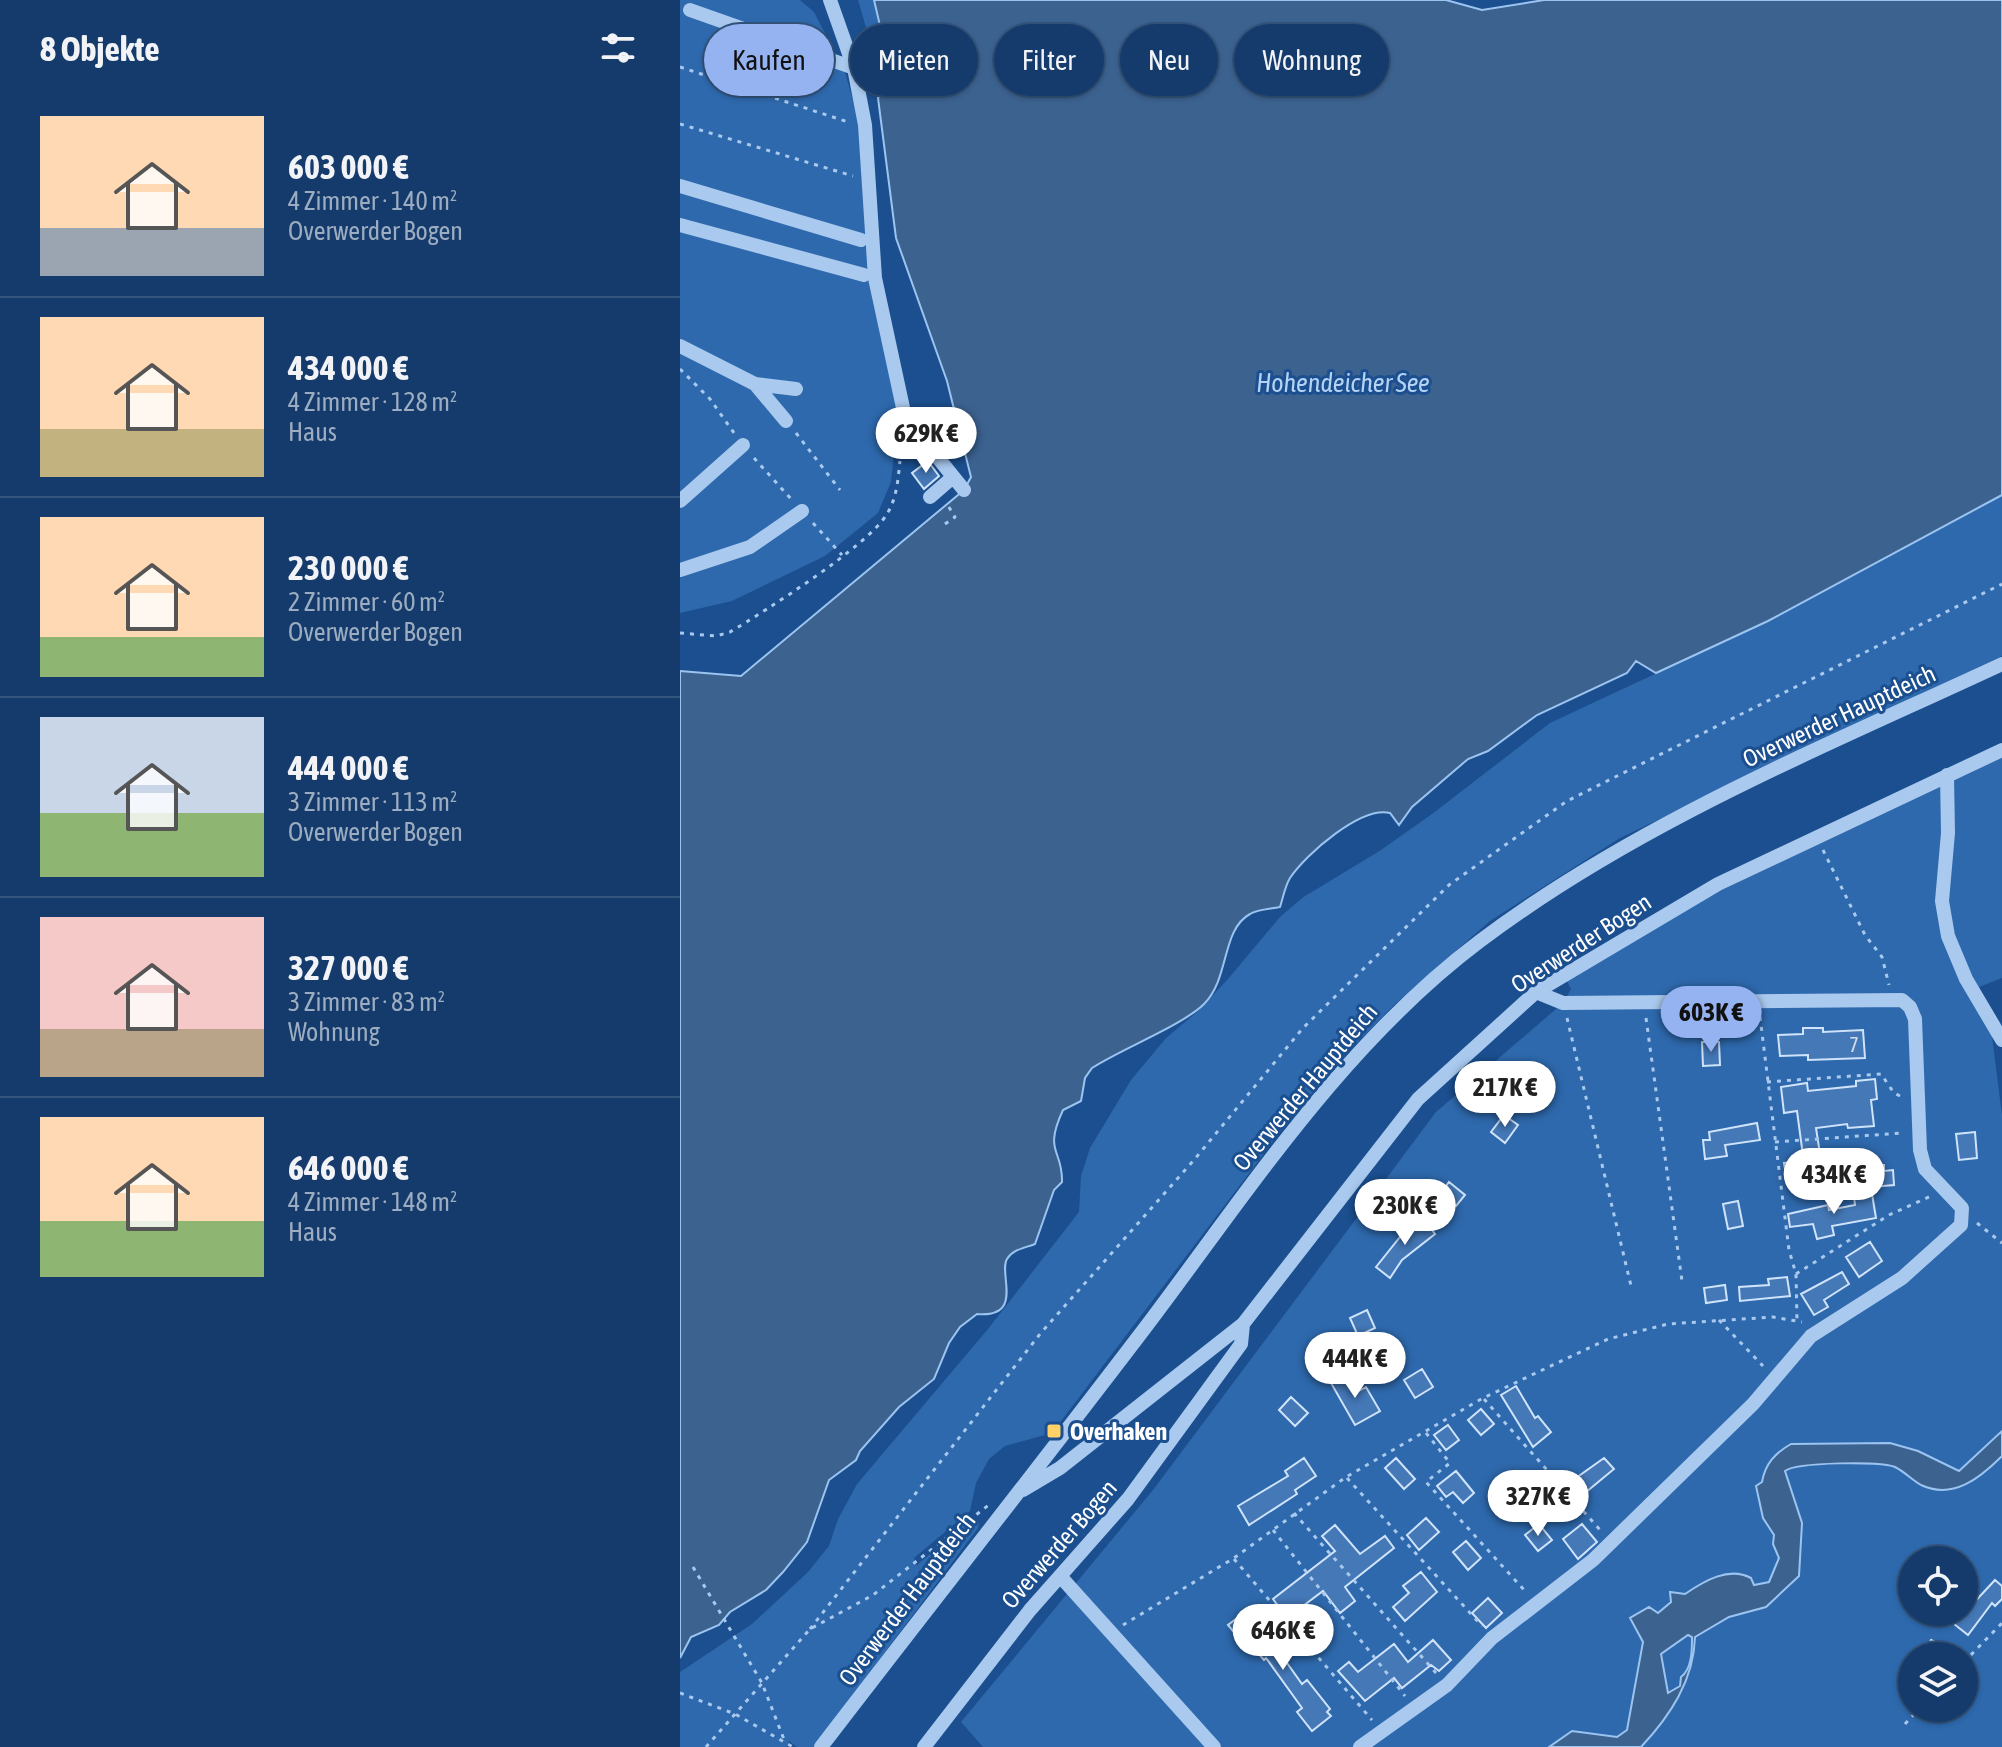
<!DOCTYPE html>
<html lang="de">
<meta charset="utf-8">
<style>
:root{--surface:#143b6b;--page:#214673;--text:#f1f3f6;--muted:#9dadc1;--line:#33557e;--accent:#95b2f1}
body{margin:0;font-family:"Asap Condensed",sans-serif;background:var(--page);color:var(--text);height:100vh;display:flex;flex-direction:column;font-size:30px;white-space:nowrap}
*{box-sizing:border-box;margin:0}
p{font-size:26px;color:var(--muted)}
.icon{flex:none;width:44px;height:44px;fill:none;stroke:currentColor;stroke-width:2;stroke-linecap:round;stroke-linejoin:round}
.map{position:relative;flex:1;overflow:hidden}
.side{display:flex;flex-direction:column;background:var(--surface);width:680px}
.side>*{flex:none}
.guide{position:absolute;left:24px;top:24px;width:760px;height:72px;display:flex;gap:16px}
.fabs{position:absolute;left:1218px;top:1546px;display:grid;gap:16px}
.fabs a{display:grid;place-items:center;width:80px;height:80px;border-radius:50%;background:var(--surface);box-shadow:0 2px 6px #0004,0 0 0 2px var(--line);font-size:40px}
.price{position:absolute;translate:-50% -68px;padding:0 18px;border-radius:28px;background:#fff;color:#222;font-size:26px;line-height:52px;filter:drop-shadow(0 2px 4px #0008)}
.price::after{content:'';position:absolute;left:50%;top:48px;width:24px;height:18px;margin-left:-12px;background:inherit;clip-path:polygon(0 0,100% 0,50% 100%)}
.price.active{background:var(--accent);color:#111}
ul{padding:0;list-style:none}
li{display:flex;align-items:center;gap:24px;height:200px;padding:0 40px}
li+li{border-top:2px solid var(--line)}
li span{display:grid;place-items:center;flex:none;width:224px;height:160px;border-radius:0px;color:#555}
li>.icon{margin-inline-start:auto}
span .icon{width:96px;height:96px;fill:#fffc;stroke-width:1}
li b{font-size:34px}
h2{display:flex;justify-content:space-between;align-items:center;height:96px;padding:0 40px;font-size:34px}
.chip{padding:0 28px;border-radius:36px;background:var(--surface);box-shadow:0 2px 6px #0004,0 0 0 2px var(--line);font-size:28px;line-height:72px}
.chip.active{background:var(--accent);color:#111}
main{display:flex;flex:1;min-height:0}
.map>svg:first-child{display:block}
</style>
<main>
<section class="side">
<h2>8 Objekte<svg class="icon" aria-label="filters" viewBox="0 0 24 24"><path d="M4 7h16M4 17h16"/><circle cx="9" cy="7" r="2"/><circle cx="15" cy="17" r="2"/></svg></h2>
<ul>
<li><span style="background:linear-gradient(#ffd9b3 70%,#9aa5b1 0)"><svg class="icon" aria-label="home" viewBox="0 0 24 24"><path d="M3 11l9-7 9 7M6 9v11h12V9"/></svg></span><div><b>603 000 €</b><p>4 Zimmer · 140 m²</p><p>Overwerder Bogen</p></div></li>
<li><span style="background:linear-gradient(#ffd9b3 70%,#c2b280 0)"><svg class="icon" aria-label="home" viewBox="0 0 24 24"><path d="M3 11l9-7 9 7M6 9v11h12V9"/></svg></span><div><b>434 000 €</b><p>4 Zimmer · 128 m²</p><p>Haus</p></div></li>
<li><span style="background:linear-gradient(#ffd9b3 75%,#8fb573 0)"><svg class="icon" aria-label="home" viewBox="0 0 24 24"><path d="M3 11l9-7 9 7M6 9v11h12V9"/></svg></span><div><b>230 000 €</b><p>2 Zimmer · 60 m²</p><p>Overwerder Bogen</p></div></li>
<li><span style="background:linear-gradient(#c9d6e8 60%,#8fb573 0)"><svg class="icon" aria-label="home" viewBox="0 0 24 24"><path d="M3 11l9-7 9 7M6 9v11h12V9"/></svg></span><div><b>444 000 €</b><p>3 Zimmer · 113 m²</p><p>Overwerder Bogen</p></div></li>
<li><span style="background:linear-gradient(#f6c9c9 70%,#b9a48a 0)"><svg class="icon" aria-label="home" viewBox="0 0 24 24"><path d="M3 11l9-7 9 7M6 9v11h12V9"/></svg></span><div><b>327 000 €</b><p>3 Zimmer · 83 m²</p><p>Wohnung</p></div></li>
<li><span style="background:linear-gradient(#ffd9b3 65%,#8fb573 0)"><svg class="icon" aria-label="home" viewBox="0 0 24 24"><path d="M3 11l9-7 9 7M6 9v11h12V9"/></svg></span><div><b>646 000 €</b><p>4 Zimmer · 148 m²</p><p>Haus</p></div></li>
</ul>
</section>
<div class="map">
<svg width="1322" height="1747" viewBox="0 0 1322 1747">
<rect width="100%" height="100%" fill="#1b4f8f"/>
<path fill="#2e69ad" fill-rule="evenodd" d="M0,0h120l14,12 31,60 18,64 35,280 -7,66 -13,31 -53,43 -93,45 -52,12z
M178,0h16l18,77 -8,12z
M1322,495v161l-382,182 -130,83 -96,84 -55,56 -48,57 -239,315 -47,13 -16,13 -13,24 -6,28 -56,47 3,7 55,-46 7,2 -1,7 -164,219h-17l-8,-6 -2,6h-107v-75l72,-48 56,-52 21,-26 9,-27 19,-35 131,-155 91,-117 2,-36 9,-28 41,-68 35,-42 31,-26 31,-33 52,-62 22,-19 79,-48 51,-36 118,-91 218,-102z
M1322,757v221l-33,13 22,37 11,87v632h-1019l-22,-25 192,-232 283,-378 127,-109 8,-14 -4,-8 154,-91zM1232,1560h52v52h-52zM1232,1656h52v52h-52z"/>
<path fill="#3c6290" stroke="#9cc4f0" stroke-width="2" fill-rule="evenodd" d="M194,0h572l36,10 62,-10h458v495l-234,126 -112,52 -20,-12 -9,12 -90,42 -49,36 -20,8 -56,48 -13,18 -9,-12c-29,-7 -84,41 -100,65 -5,8 -7,20 -10,29 -9,2 -22,2 -30,7 -29,16 -20,64 -46,90 -21,21 -83,45 -112,64l-7,10 -4,23 -18,9c-20,43 0,39 -1,72l-8,8 -19,54c-10,4 -22,5 -28,15 -9,14 18,59 -30,55l-17,13 -11,16 -15,36 -35,28 -39,44 -4,9 -27,20 -22,62 -24,30 -17,18 -36,22 -11,13 -28,12 -11,21v-987l61,5 223,-186 7,-13 -24,-96 -51,-143 -18,-140 14,-21z
M1322,1431v25c-22,22 -49,44 -81,29 -9,-5 -16,-13 -26,-18 -14,-6 -98,-5 -110,4l17,52 -3,53 -33,31 -37,10 -34,20c-1,43 -25,79 -54,110h-92l23,-16 45,6 10,-7 16,-88 -13,-24 19,-11 9,6 13,-11 -1,-10 15,2c19,-13 44,-28 66,-16l3,7 15,-3 10,-24 -6,-14 1,-9 -11,-17 -7,-32 6,-4c3,-18 13,-29 29,-38l99,-1 28,8 41,20zM1008,1635l4,2c0,13 0,32 -11,40l-1,9 -12,7 -7,-39z"/>
<path fill="#4478b7" stroke="#cfe3fa" stroke-width="2" d="M248,461l11,15 -15,13 -12,-16z
M1123,1028h20v4l40,-2 2,28 -57,2v-5l-28,1 -2,-21 25,-1z
M1022,1042h17l1,23 -17,1z
M1195,1079l2,20 -6,1 3,26 -26,2 -1,-4 -31,4 4,26 11,-1 1,15 -27,3 -8,-60 -13,2 -3,-26 26,-4 1,8 48,-5v-5z
M824,1115l14,10 -13,18 -14,-11z
M1077,1123l3,17 -35,5 2,11 -22,3 -2,-19h7l-1,-8z
M1295,1132l2,26 -18,2 -3,-26z
M1122,1161l3,20 -18,2 -3,-20z
M1204,1165v6l9,-1 1,15 -22,2 -2,-21z
M769,1182l16,13 -9,11 -16,-12z
M1192,1194l4,24 -44,8 2,9 -17,4 -4,-15 -23,3 -2,-13 40,-9 1,5 26,-5 -1,-8z
M1058,1201l5,25 -15,3 -5,-25z
M743,1218l12,16 -33,26 -12,18 -14,-11 28,-35z
M1190,1242l12,19 -23,16 -13,-20z
M1162,1272l7,12 -25,16 4,7 -14,8 -13,-21z
M1107,1277l3,19 -50,5 -1,-14 30,-2 -1,-6z
M1045,1285l2,15 -21,3 -2,-15z
M687,1310l8,18 -17,8 -8,-18z
M742,1369l11,18 -18,11 -11,-18z
M667,1374l10,18 9,-5 14,24 -25,14 -24,-42z
M836,1386l19,32 3,-2 13,16 -18,15 -32,-52z
M611,1397l17,16 -13,13 -16,-16z
M801,1409l13,15 -13,11 -13,-15z
M768,1425l11,15 -13,10 -12,-15z
M624,1458l12,18 -21,14 2,4 -48,31 -11,-19 50,-30 -3,-5z
M716,1458l19,21 -11,10 -19,-21z
M924,1458l10,11 -34,28 -11,-14z
M776,1471l18,22 -11,10 -10,-11 -7,5 -9,-11z
M828,1489l13,16 -12,9 -13,-17z
M746,1518l13,14 -20,18 -12,-15z
M859,1524l13,16 -14,11 -13,-16z
M902,1524l15,18 -19,17 -15,-20z
M655,1525l25,29 25,-18 9,12 -49,39 10,14 -15,12 -17,-22 -36,27 -14,-19 62,-48 -13,-15z
M786,1541l15,17 -13,12 -15,-18z
M741,1572l16,20 -32,29 -12,-14 16,-14 -6,-7z
M1315,1580l7,6v13l-7,7 -3,-3 -24,32 -14,-11z
M808,1598l14,15 -16,15 -14,-15z
M565,1612l26,31 4,-4 9,11 -4,3 22,31 5,-4 23,29 -3,3 4,4 -19,15 -15,-19 5,-4 -36,-50 -2,2 -19,-22 -4,3 -13,-16z
M753,1640l18,20 -12,11 -8,-6 -29,23 -8,-10 -29,23 -27,-30 11,-9 9,10 36,-28 14,18z
M1251,1640l31,16h-40z"/>
<g fill="none" stroke-linecap="round" stroke-linejoin="round">
<path stroke="#a9c9ee" stroke-width="3" stroke-dasharray="4 6" stroke-linecap="butt" d="M0,67l168,55
M0,124l173,52
M0,369l30,30 24,34
M116,433l44,57
M74,458l38,42
M133,523l29,32
M265,524l10,-7 -8,-13
M0,633l36,3 14,-4c35,-21 138,-86 157,-118 10,-16 11,-35 13,-53
M1143,850l42,85 17,22 7,28
M1080,1017l29,233 7,24 1,47
M887,1018l65,272
M966,1018l36,263
M1087,1082l114,-8 13,19 8,4
M1095,1142l127,-9
M1297,1223l25,20
M1116,1274l93,-59 42,-19
M1039,1320l44,46
M804,1399l117,132
M746,1433l24,30 -24,19 99,109
M667,1478l135,148
M614,1513l142,160
M593,1530l132,166
M554,1559l138,161
M13,1567l69,116 23,59
M443,1625l111,-67 112,-81 137,-79 125,-59 60,-15 105,-7 29,5
M130,1629l230,-295 154,-174 109,-132 146,-143 118,-84 435,-217
M1284,1662l38,-39
M0,1693l55,21 58,33
M1225,1724l15,-16
M26,1747l104,-118 63,-34 117,-91"/>
<path stroke="#a9c9ee" stroke-width="14" d="M150,0l24,68 11,57 10,153 30,139 59,73
M10,10l164,58
M0,186l181,54
M0,225l184,50
M0,346l75,38 31,37
M75,384l41,5
M221,445l4,-28
M250,497l23,-20
M0,501l63,-56
M0,570l70,-23 52,-36
M1267,775l1,58 -6,68 6,35 18,43 36,61
M343,1490l37,-22 183,-144 175,-225 118,-107 182,-108 284,-134
M380,1576l154,171
M141,1747c108,-141 219,-281 327,-423 101,-134 196,-281 332,-383 158,-119 344,-194 522,-277
M244,1747l106,-137 98,-111 113,-155 2,-20
M680,1747l87,-62 45,-47 101,-78 160,-156 58,-68 91,-58 59,-53 1,-17 -37,-39 -5,-19 -5,-131 -5,-12 -8,-7 -339,3 -27,-11"/>
</g>
<rect fill="#ffd166" stroke="#1b4f8f" stroke-width="3" x="366" y="1423" width="16" height="16" rx="4"/>
<g text-anchor="middle" dominant-baseline="central" stroke-width="6" stroke-linejoin="round" paint-order="stroke">
<g font-size="20" fill="#d0dded">
<text x="1174" y="1044">7</text>
</g>
<g font-size="24" fill="#fff" stroke="#1b4f8f">
<text transform="translate(1159 716) rotate(-25)">Overwerder Hauptdeich</text>
<text transform="translate(901 943) rotate(-33)">Overwerder Bogen</text>
<text transform="translate(625 1087) rotate(-50)">Overwerder Hauptdeich</text>
<text transform="translate(379 1544) rotate(-49)">Overwerder Bogen</text>
<text transform="translate(227 1599) rotate(-53)">Overwerder Hauptdeich</text>
</g>
<g font-size="24" font-weight="bold" fill="#fff" stroke="#1b4f8f" text-anchor="start">
<text x="390" y="1431">Overhaken</text>
</g>
<g font-size="26" font-style="italic" fill="#b5d3f5" stroke="#1b4f8f">
<text x="663" y="383">Hohendeicher See</text>
</g>
</g>
</svg>
<div class="fabs">
<a><svg class="icon" aria-label="locate" viewBox="0 0 24 24"><circle cx="12" cy="12" r="6"/><path d="M12 2v4M12 18v4M2 12h4M18 12h4"/></svg></a>
<a><svg class="icon" aria-label="layers" viewBox="0 0 24 24"><path d="M12 4l9 5-9 5-9-5zM3 14l9 5 9-5"/></svg></a>
</div>
<b class="price" style="left:246px;top:475px">629K €</b>
<b class="price active" style="left:1031px;top:1054px">603K €</b>
<b class="price" style="left:825px;top:1129px">217K €</b>
<b class="price" style="left:1154px;top:1216px">434K €</b>
<b class="price" style="left:725px;top:1247px">230K €</b>
<b class="price" style="left:675px;top:1400px">444K €</b>
<b class="price" style="left:858px;top:1538px">327K €</b>
<b class="price" style="left:603px;top:1672px">646K €</b>
<div class="guide">
<a class="chip active">Kaufen</a>
<a class="chip">Mieten</a>
<a class="chip">Filter</a>
<a class="chip">Neu</a>
<a class="chip">Wohnung</a>
</div>
</div>
</main>
